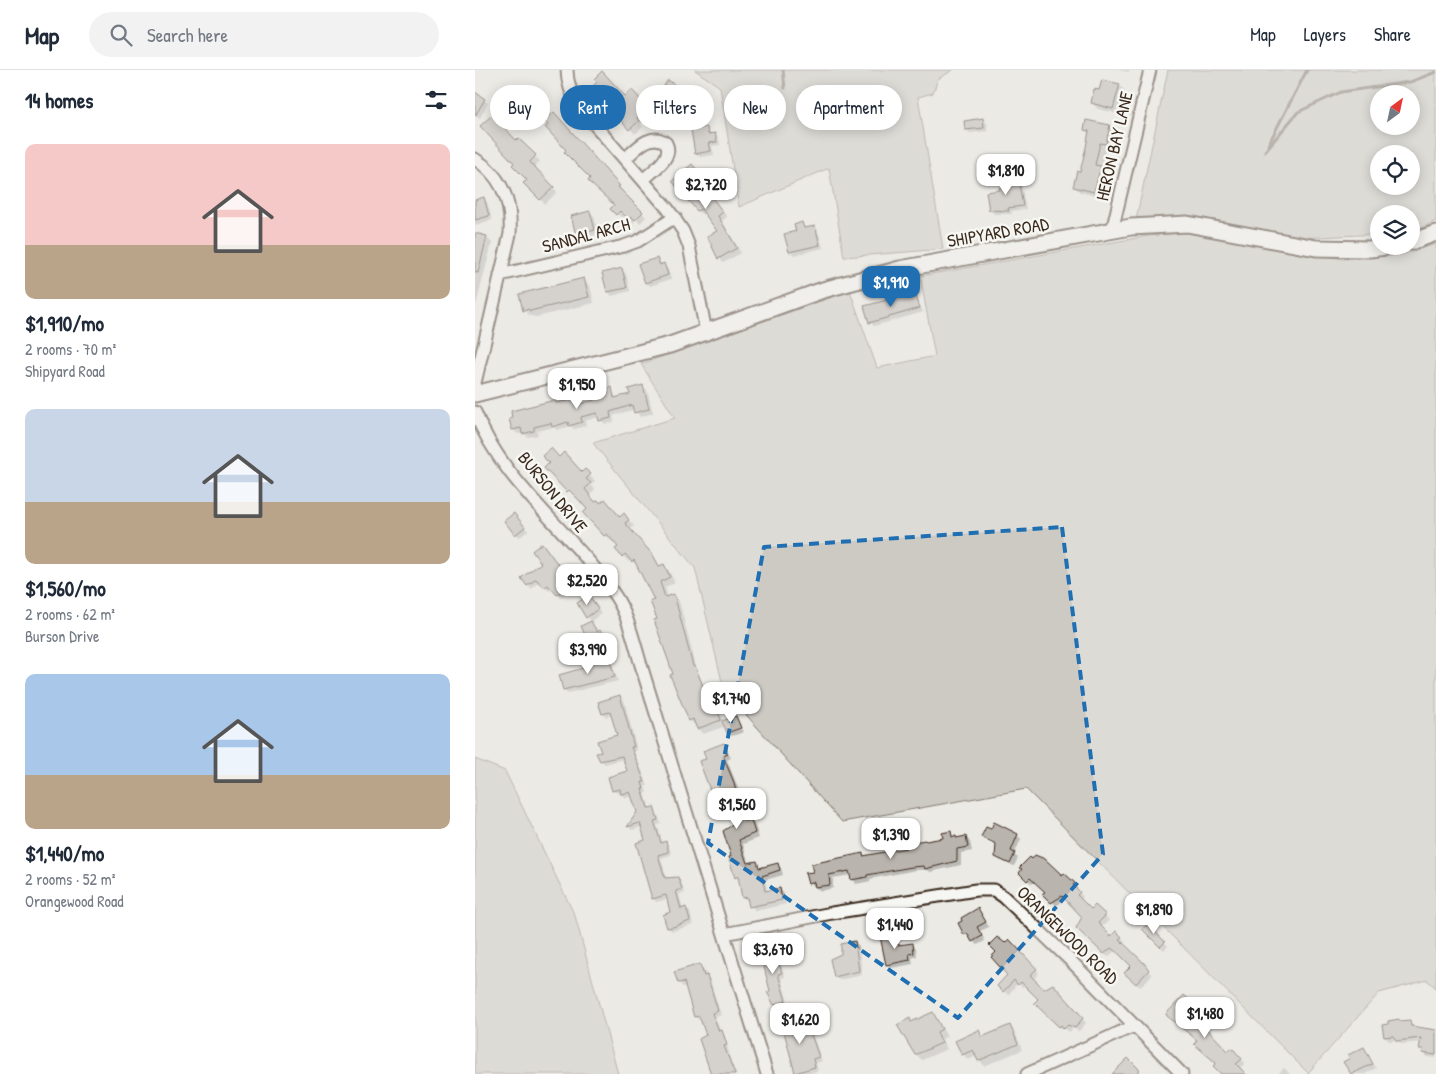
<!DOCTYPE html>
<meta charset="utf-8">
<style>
:root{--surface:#fff;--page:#f2f2f3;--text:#1f2937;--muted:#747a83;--line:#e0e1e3;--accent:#1f6fb2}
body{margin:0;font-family:"Patrick Hand",sans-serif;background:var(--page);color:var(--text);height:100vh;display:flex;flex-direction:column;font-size:19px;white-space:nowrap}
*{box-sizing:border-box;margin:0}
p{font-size:16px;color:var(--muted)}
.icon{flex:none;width:28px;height:28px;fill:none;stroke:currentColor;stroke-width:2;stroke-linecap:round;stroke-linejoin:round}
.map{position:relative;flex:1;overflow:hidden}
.side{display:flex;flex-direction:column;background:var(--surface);width:475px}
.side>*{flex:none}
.guide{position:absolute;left:15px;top:15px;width:475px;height:45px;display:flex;gap:10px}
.needle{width:32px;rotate:33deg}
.controls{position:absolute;left:895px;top:15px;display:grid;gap:10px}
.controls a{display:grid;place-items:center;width:50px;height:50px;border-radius:50%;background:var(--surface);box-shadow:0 2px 12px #0003;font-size:25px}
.price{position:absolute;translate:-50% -42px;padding:0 11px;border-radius:10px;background:#fff;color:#222;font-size:16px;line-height:32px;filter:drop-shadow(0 1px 2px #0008)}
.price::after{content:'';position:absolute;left:50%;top:30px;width:15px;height:11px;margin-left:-8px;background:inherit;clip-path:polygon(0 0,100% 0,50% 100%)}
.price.selected{background:var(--accent);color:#fff}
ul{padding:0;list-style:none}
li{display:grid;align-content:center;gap:10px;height:265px;padding:0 25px}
li span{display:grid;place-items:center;height:155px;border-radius:10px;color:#555}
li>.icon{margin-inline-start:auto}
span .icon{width:90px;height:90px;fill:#fffc;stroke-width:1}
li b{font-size:21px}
h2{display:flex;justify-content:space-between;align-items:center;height:60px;padding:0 25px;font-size:21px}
.tag{padding:0 18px;border-radius:22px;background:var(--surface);box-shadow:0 2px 12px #0003;font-size:18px;line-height:45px}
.tag.selected{background:var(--accent);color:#fff}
header{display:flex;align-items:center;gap:30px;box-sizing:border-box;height:70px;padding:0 25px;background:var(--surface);border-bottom:1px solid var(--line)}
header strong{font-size:24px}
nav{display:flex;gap:28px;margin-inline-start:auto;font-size:18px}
.search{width:350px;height:45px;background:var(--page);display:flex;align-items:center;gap:12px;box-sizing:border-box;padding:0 18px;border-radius:28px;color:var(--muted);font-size:19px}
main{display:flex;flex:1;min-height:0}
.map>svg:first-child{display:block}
</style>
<header>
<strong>Map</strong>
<div class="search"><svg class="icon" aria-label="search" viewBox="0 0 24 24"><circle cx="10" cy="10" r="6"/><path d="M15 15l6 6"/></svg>Search here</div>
<nav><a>Map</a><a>Layers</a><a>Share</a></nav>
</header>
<main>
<section class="side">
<h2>14 homes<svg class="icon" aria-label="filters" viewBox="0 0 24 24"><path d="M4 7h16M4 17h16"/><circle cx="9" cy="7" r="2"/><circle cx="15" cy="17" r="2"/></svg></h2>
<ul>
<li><span style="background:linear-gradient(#f6c9c9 65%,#b9a48a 0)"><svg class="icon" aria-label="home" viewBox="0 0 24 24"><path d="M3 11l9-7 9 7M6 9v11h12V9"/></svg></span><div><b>$1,910/mo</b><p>2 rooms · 70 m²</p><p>Shipyard Road</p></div></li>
<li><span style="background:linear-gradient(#c9d6e8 60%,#b9a48a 0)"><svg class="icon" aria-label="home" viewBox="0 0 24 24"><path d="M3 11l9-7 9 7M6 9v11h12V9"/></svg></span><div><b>$1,560/mo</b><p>2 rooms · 62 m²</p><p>Burson Drive</p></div></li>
<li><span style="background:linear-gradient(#a9c7e8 65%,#b9a48a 0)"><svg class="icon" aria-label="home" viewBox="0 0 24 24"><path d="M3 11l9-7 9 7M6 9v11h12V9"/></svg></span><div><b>$1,440/mo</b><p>2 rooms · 52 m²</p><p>Orangewood Road</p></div></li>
</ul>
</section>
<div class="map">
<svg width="961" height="1004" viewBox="0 0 961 1004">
<rect width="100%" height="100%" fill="#ebeae5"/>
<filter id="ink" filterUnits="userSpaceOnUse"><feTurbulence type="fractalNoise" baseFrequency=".02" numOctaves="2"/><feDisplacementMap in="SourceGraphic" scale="10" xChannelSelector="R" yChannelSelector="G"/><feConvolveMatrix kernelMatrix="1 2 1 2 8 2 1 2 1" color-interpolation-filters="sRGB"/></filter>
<g filter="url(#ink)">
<path fill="#cdcac4" stroke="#847a71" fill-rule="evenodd" d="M220,0h258l-15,9 -5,14 -15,4 25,152 -99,8 -15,-89 -90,39 -19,-120z
M693,0h268v151l-25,12v-19h-32v20l-80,4 -104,-22 -59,4zM904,24h32v32h-32zM904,84h32v32h-32z
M714,162l154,27 58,-4 35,-11v744l-9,-8 -48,13 -71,80 -282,-284 -184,33 -118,-132 -29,-122 -102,-125 82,-25 -34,-54 209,-73 27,77 58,-12 -15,-80 228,-40z
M0,689l30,12 70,145 43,158h-143z"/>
<path fill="#0003" d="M643,0h12l-1,2z
M193,11l27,21 -11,15 -27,-20z
M124,12l26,15 7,-6 19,20 -10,13 2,3 -8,7 -42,-47z
M644,15l6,6 -6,23 -21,-5 -6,-6 8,-12z
M0,24l13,9 -8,15 -5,-3z
M28,46l9,10 -5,6 33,29 -6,6 23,25 -12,12 -20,-21 4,-3 -14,-17 -18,-41z
M83,48l65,73 -1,1 24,25 -6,6 -4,-4 -3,4 -8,-8 -3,3 -10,-9 4,-4 -49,-55z
M508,50l4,3v8l-17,2 -4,-3z
M635,56l6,6 -4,18 -6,-2 -5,21 5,5 -6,23 -20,-5 -6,-6 7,-13 9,-39 -5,-4z
M231,59l5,6h4l4,3 1,7 -8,1 2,9 -14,2 -4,-4z
M216,95l11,11 -4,3 29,38 -5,4 19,32 -18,10 -9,-13 5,-19 -14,-18 -2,2 -5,-4 -24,-30z
M542,109l4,4 5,26 -15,2 1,3h-18l-4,-4 11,-18z
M8,129l4,3 5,18 -17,5v-24z
M115,142l4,4 4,18 -17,5 -4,-4 -5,-18z
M327,154l4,5 9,-2 3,4 5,17 -29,7 -4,-4z
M0,165l11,2 6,6 -17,66z
M182,189l11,10 3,10 -21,7 -4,-4z
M147,200l4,4 4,17 -18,5 -4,-4 -4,-18z
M109,210l6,6 4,17 -57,14 -7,-1 -6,-6z
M432,226l3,3 6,-2 7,15 -49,14 -4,-4z
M167,316l5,4 6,23 -13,4 -5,-8 -22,7 1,6 -9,2 -6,-7 -14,4 1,5 -12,3 -3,-3 -14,4 -3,-3 -17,4 1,4 -10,2 -5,-4 -5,1 -5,-4 42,-29 3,3 17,-4 5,5 16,-4 15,-13 6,11 14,-4z
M84,388l23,16 3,-3 10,10 -4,4 4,4 -6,7 6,7 25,15 4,-3 10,11 -4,3 30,38 3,-2 6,6 6,12 -10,4 3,10 6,-2 5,6 18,69 13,29 2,-1 6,6 6,18 12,-5 5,9 -13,5 -2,-5 -23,8 -13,-14 -31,-100 -3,-20 -17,-32 -8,-9 -2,3 -6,-6 -6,-7 3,-2 -7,-8 -2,2 -26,-28 4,-4 -44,-41z
M43,449l10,12 -8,6 -4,-3z
M67,474l19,24 1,-1 18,19 -8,7 -2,-3 -9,8 -9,-10 -3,3 -9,-9 -9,7 -3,-4 15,-22z
M118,531l8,13 -10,7 -13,-17z
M116,553l15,15 5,11 -20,10 -6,-6z
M133,589l4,4 6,18 -50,12 -4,-3 28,-23z
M145,626l4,4 13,50 -3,1 14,35h-3l2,7h-2l5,16h4l3,3 4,12 -4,1 6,18h3l3,3 2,7v2l-10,3 6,21 11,-1 3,4 4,11 -6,1 4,15h3l4,3 3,13 -21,6 -4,-3 4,-15 -4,-14 -12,3 -3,-4 -7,-57 -4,-14 -10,3 -3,-3 9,-15 -5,-16 -7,2 -12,-7 14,-19 -4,-13 -19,5 -4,-4 1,-7 17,-17 -7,-21 -6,2 -3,-4z
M267,659l2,3 -12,4 -3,-3z
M249,675l7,13 -4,2 10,25 10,37 4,-1 4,4 4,13 -16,6 6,20 7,-1 5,6 16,-5 4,4 2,7 -18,5 3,12 12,-3 4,5 2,10 -31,7 -6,-10 -6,-3 -3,-17 -4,-4 -3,-20 3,-32 -5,-15 -7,2 -10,-15 -6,-37z
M517,761l25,4 4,4 -7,16 4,3 -4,8 -14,-6 -4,-4 1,-11 -14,-8z
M475,762l7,7 9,-2 4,5 2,9 -11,2v12l-31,7 -2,-2h-12l-46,9 1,2 -15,3 -5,-9 -18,3v10l-12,3 -12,-8 5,-10 48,-19 3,3 43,-8 5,-11 4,5h10l17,-4z
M564,786l23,21 6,1 15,19 -3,3 11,10 4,-4 14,14 -8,8 10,10 5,-5 9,8 -3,3 30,31 -12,12 -14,-14 7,-7 -18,-15 -7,6 -30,-29 6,-12 -17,-17 -11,7 -21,-25 -3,3 -12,-11 11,-13z
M506,844l8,13 -9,4 5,10 -8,4 -12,-11z
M673,856l20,20 -4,4 -20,-21z
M417,865l7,11 13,-2 4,4 1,8 -5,2 1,6 -22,4 -4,-3z
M380,872l4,4 3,29 -23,5 -4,-3 7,-22z
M298,878l4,4 8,25 -4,1 8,27 -10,3 -4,-4 -4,-12z
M548,884l16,19 -6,7 11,10 12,-1 30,34 -7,8 -6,-3 -4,4 -4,-4 -2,2 -27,-27 4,-4 -15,-14 -3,2 -4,-4 -10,12 -9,-9z
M225,895l10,15 11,35 -6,2 6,15 4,4 7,30 5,8h-25l-10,-55 -3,1 -4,-3 -9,-31 -3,1 -4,-4z
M710,926l12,12 -7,8 6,5 -2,3 34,29 5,-2 12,12 -6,6 5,5h-21l-24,-34 -10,-9 -2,2 -19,-19z
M458,944l14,22 -5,3 5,10 -25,11 -6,-6 -7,-34 3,3z
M321,946l5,8h5l4,4 12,33 -6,2 2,8 -12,3 -10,-2 -6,-44z
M934,951l5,6 22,4v27l-9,-1 -3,-4 -3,-5 1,-6 -20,2 -5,-4 -8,1 -4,-4z
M535,957l5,5 7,18 -38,16 -7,-10 -9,4 -5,-6 16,-22 6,5z
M889,979l12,19 -11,6h-13l-7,-11z
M809,998l6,6h-12z"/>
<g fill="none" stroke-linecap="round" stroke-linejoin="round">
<path stroke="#7c7167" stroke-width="3" d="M308,0l2,18
M793,75l39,-75
M790,81l33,-39 43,-20 69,-10 26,-10"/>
</g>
<path fill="#bab4ae" stroke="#3b2a1e" d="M127,1l23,25 7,-6 14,15 -9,13 2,3 -10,9 -37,-43 5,-5 -3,-3z
M193,10l21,15 -12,17 -21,-15z
M627,10l18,4 -7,25 -22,-6 3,-14 5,1z
M0,22l10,7 -10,17z
M79,42l66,74 -2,1 25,25 -8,8 -4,-4 -3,3 -8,-8 -4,4 -6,-6 4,-4 -26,-24 2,-3 -26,-26 2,-2 -21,-23 3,-2 -4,-4z
M17,45l5,5 6,-5 6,6 -6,5 13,14 2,-2 18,17 -6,7 24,25 -14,13 -17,-17 4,-3 -15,-15 2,-2 -34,-37z
M508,48l1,10 -19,2 -1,-9z
M611,50l24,5 -4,19 -6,-1 -5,22 6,1 -7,26 -21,-5 4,-16 3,1 6,-25 3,-16 -5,-1z
M232,57l1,7 7,-1 2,9 -8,1 2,8 -16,3 -4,-24z
M217,94l6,7 -4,3 29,38 -5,4 19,32 -19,11 -11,-23 10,-5 -16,-22 -4,2 -25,-30z
M543,108l5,28 -15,2 1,3 -20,-1 -3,-18 14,-2 -1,-2 4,-1 -1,-7z
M9,127l5,19 -14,4v-20z
M115,141l5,19 -19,5 -5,-19z
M327,152l2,6 11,-2 5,19 -31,7 -5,-18 12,-3 -2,-6z
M0,163l12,3 -9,37 -3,-1z
M182,188l3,7 4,-2 4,12 -23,8 -7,-19z
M147,198l5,20 -20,4 -5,-19z
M109,208l5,19 -59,14 -1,-2 -6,2 -4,-17z
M432,225l1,3 8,-2 4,12 -51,15 -5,-17z
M168,315l6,24 -15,4 -2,-8 -22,7 1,6 -12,3 -2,-8 -16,4 1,5 -13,4 -1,-4 -16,5 -1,-4 -17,4v4l-12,3 -1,-6 -9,2 -3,-11 3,-1 -1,-7 44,-11 1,3 20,-4 1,6 17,-5 -2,-8 20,-5 2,11 16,-4 -2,-5z
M76,378l8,9 5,-5 18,20 3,-3 6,5 -5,5 5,4 -6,6 10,13 3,-2 2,3 5,-4 15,18 4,-4 5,7 -4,3 28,32 6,11 5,-2 6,13 -10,5 5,15 9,-3 19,72h2l13,33 5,-2 8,23 -24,9 -4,-10 -4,2 -19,-46 3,-1 -19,-54 3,-1 -7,-18 4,-1 -20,-40 -2,2 -7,-8 -3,3 -7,-8 3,-2 -11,-13 -3,2 -21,-23 4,-4 -8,-9 -10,-10 -2,2 -23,-24 5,-5 -7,-7z
M39,443l11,14 -10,8 -11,-14z
M67,473l18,24 3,-2 14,17 -9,8 -2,-2 -9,7 -9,-10 -4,3 -8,-9 -9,7 -6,-8 20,-15 -9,-12z
M114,525l9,14 -12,9 -9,-15z
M116,551l6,11 3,-2 6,12 -22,12 -8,-15 9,-4 -4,-9z
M134,588l6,19 -52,13 -4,-15 31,-9 -1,-2z
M145,625l14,52h-3l14,35h-3l2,7h-2l6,19 6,-1 4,13 -4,1 7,22 5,-2 2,8v3l-10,3 7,23 13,-1 4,12 -6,2 5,18 5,-2 4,14 -17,6 -6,1 -4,-13 7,-3 -4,-17 -14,4 -16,-56 9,-3 -5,-17 -13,4 10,-15 -7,-20 -9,2 -1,-5 -8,2 -4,-14 19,-6 -5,-15 -22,5 -4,-8 5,-1 -4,-11 20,-6 -7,-23 -8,2 -4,-12z
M261,646l5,12 -14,5 -5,-12z
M249,673l4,11 -5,2 10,24 11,41 7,-1 4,13 -16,7 8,23 10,-2 2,7 19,-5 2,7 -18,6 3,15 15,-3 2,12 -33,7 -2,-10 -5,1 -4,-22 -3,2 -5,-16 -1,-5 2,-1 -8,-25 11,-7 -5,-18 -10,2 -3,-11 -3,1 -14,-37 7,-2 -3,-8z
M519,752l24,12 -7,17 4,2 -5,11 -15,-7 1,-13 -15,-7 5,-10 5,2z
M476,761l1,6 4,-1v2l10,-2 2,11 -11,2v12l-32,8 -1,-3 -12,1 -45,8v2l-16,3 -2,-9 -20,4 1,10 -15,2 -1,-5 -6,2 -3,-11 8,-1 -2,-8 52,-11v3l43,-8 -2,-9 9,-2 1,5 11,-2 1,1 17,-3 -1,-5z
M560,785l10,4 17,16 2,-2 11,10 -2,2 7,7 -3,3 14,14 4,-4 11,10 -8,8 13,13 5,-5 6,6 -3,2 25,24 5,7 -13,14 -12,-11 7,-7 -12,-12 -8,-6 -7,6 -28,-26 6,-11 -20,-21 -11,7 -9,-9 3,-2 -15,-14 -3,3 -8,-8 3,-4 -3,-1 11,-11 2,2z
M503,838l8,14 -9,5 5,9 -10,6 -5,-9 -3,2 -6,-12 4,-2 -1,-3z
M673,854l17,18 -5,5 -18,-18z
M417,863l6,12 15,-2 1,10 -5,1 1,6 -24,5 -6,-29z
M522,867l8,6 4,-4 28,30 -7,6 14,14 9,-5 26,29 4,5 -8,10 -7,-3 -4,4 -3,-4 -2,2 -25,-24 4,-4 -17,-17 -3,3 -4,-5 -11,12 -6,-6 10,-11 -16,-18 5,-5 -7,-7z
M380,871l4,30 -25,6 -4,-18 11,-5v-10z
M299,877l8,26 -4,1 8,27 -12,4 -7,-13 3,-1 -10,-40z
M225,894l4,12 3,-1 11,36 -6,2 7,18 3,-1 5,15 -3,1 11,28h-24l-12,-35 7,-4 -7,-19 -5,1 -10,-35 -6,1 -4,-11z
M709,925l10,9 -7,7 6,6 -2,2 12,12 3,-3 22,23 3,-3 3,2 8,9 -6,5 10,10h-25l-8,-8 3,-3 -22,-19 3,-4 -30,-24 -1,-2z
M458,942l9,17 -5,3 5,11 -27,12 -18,-30 13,-7 1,4z
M321,944l3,9h8l12,34 -6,2 2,8 -20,6 -12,-45 5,-1 -2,-9z
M924,949v2l11,-1 1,6 25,4v25l-14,-2 1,-4h-4l2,-11 -24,3 -4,-5 -9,1 -2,-12 6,-1v-3z
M535,955l8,19 -40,17 -5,-11 -11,5 -7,-14 24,-11 3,7z
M889,977l9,17 -22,10 -8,-12 7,-4 -2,-3z
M653,988l12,12 -4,4h-24z"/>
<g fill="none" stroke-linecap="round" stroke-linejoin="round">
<defs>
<path id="minor" d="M92,0c0,15 5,26 13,38l88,101 15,22 6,15 17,86
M0,89c27,17 37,44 35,75l-35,149
M150,89c11,-10 26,-28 41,-16 8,15 -13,27 -23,37
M637,161l38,-161
M25,205l124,-29 14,-5 37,-24
M0,342c27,71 97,120 139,182 14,20 20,48 27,71l126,409
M249,864l108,-21 144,-23h18l10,7 66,63 112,114
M552,1004l107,-48"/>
<path id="tertiary" d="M936,172l25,-9
M0,324l195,-49 153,-55 77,-21 231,-42 56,-3 129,24 54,1 23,-3"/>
</defs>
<use href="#minor" stroke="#3b2a1e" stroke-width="15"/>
<use href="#tertiary" stroke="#3b2a1e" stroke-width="19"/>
<use href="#minor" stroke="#f6f6f2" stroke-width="11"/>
<use href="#tertiary" stroke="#f6f6f2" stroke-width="15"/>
</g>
</g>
<path d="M0 0H961V1004H0ZM587,457l41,327 -145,164 -250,-175 56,-296z" fill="#ebeae5" fill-opacity=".55" fill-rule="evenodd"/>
<path fill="none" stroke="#1f6fb2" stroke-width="4" stroke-dasharray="10 6" stroke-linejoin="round" d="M587,457l41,327 -145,164 -250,-175 56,-296z"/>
<g text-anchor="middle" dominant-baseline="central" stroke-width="5" stroke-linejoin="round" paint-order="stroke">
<g font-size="18" fill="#3b2a1e" stroke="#f6f6f2">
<text transform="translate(639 76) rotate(-77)">HERON BAY LANE</text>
<text transform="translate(523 162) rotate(-10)">SHIPYARD ROAD</text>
<text transform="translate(111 165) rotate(-15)">SANDAL ARCH</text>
<text transform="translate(78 422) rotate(51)">BURSON DRIVE</text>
<text transform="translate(593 865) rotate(44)">ORANGEWOOD ROAD</text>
</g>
</g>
</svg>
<div class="controls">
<a><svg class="needle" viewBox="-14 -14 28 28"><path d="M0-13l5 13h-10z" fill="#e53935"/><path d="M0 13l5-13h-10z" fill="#747a83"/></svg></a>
<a><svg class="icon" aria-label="locate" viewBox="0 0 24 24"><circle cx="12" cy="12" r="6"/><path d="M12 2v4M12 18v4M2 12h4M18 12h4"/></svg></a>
<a><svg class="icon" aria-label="layers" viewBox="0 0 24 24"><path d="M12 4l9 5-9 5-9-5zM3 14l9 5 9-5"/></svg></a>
</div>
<b class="price" style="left:531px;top:126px">$1,810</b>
<b class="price" style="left:231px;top:140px">$2,720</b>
<b class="price selected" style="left:416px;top:238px">$1,910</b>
<b class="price" style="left:102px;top:340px">$1,950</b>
<b class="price" style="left:112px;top:536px">$2,520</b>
<b class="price" style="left:113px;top:605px">$3,990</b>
<b class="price" style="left:256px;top:654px">$1,740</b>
<b class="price" style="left:262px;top:760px">$1,560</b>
<b class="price" style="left:416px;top:790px">$1,390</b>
<b class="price" style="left:679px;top:865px">$1,890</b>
<b class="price" style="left:420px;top:880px">$1,440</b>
<b class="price" style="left:298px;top:905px">$3,670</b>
<b class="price" style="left:730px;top:969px">$1,480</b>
<b class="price" style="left:325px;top:975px">$1,620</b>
<div class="guide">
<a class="tag">Buy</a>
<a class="tag selected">Rent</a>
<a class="tag">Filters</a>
<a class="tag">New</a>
<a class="tag">Apartment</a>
</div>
</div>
</main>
